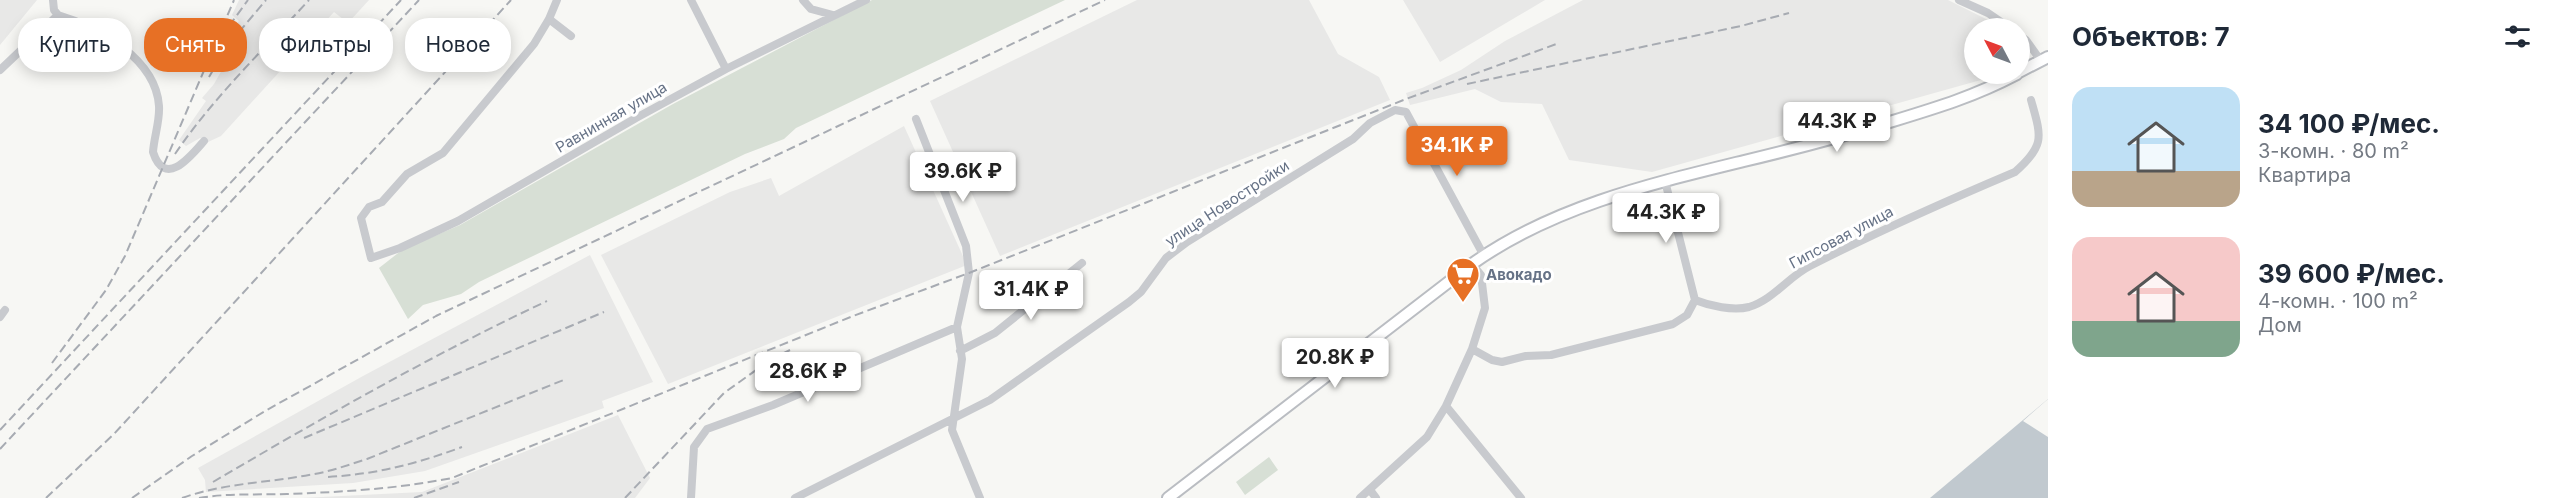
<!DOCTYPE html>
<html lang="ru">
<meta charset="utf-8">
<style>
:root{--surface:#fff;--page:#f2f2f3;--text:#1f2937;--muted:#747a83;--accent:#e77025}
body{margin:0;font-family:Inter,sans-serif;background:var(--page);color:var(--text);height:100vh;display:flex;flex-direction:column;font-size:22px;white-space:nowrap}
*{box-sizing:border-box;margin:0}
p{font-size:20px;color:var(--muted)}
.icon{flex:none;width:33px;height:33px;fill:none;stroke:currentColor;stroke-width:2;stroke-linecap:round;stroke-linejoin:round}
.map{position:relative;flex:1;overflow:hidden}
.drawer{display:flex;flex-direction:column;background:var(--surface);width:510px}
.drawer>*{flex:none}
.hud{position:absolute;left:18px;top:18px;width:570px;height:54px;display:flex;gap:12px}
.needle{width:39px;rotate:311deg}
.buttons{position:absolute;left:1964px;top:18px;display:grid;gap:12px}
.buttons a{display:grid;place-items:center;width:66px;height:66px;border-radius:50%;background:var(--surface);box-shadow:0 3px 15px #0003;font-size:30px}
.price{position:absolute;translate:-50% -51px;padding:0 14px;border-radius:6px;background:#fff;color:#222;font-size:20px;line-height:39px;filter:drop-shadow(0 2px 3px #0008)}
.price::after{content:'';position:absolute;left:50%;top:36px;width:18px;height:14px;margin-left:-9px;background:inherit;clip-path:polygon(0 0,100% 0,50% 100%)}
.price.on{background:var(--accent);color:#fff}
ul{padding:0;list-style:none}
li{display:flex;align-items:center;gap:18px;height:150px;padding:0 24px}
li span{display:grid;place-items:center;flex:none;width:168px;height:120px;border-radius:18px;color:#555}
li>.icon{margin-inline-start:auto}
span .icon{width:72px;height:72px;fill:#fffc;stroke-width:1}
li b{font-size:26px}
h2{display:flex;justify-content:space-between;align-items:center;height:72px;padding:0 24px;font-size:26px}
.chip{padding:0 21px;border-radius:24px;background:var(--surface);box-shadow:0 3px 15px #0003;font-size:21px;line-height:54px}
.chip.on{background:var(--accent);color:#fff}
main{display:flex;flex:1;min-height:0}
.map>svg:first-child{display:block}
</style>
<main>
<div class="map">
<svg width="2048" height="498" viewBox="0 0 2048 498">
<rect width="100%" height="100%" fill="#f7f7f4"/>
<path fill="#e8e8e7" d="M0,0h37l-37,45z
M239,0h130l-21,23 -14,-11 -113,124 -13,6 -8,-4 -14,8 -7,-6 27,-39 -4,-3 12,-14 9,-16 -10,-8 26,-39 -7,-6z
M1137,0h172l29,54 41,23 11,23 -390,156 -70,-155z
M1403,0h142l-105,62z
M1583,0h365l56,28h-30v46h22l-8,4 -336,94 -83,-12 -27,-56 -41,-2 -26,-13 -65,16 -4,-12 16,-5 39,-18 44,-29z
M904,126l63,139 -299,119 -67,-129 129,-63 41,-14 8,18z
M590,255l63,127 -51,19 2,7 -179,63 -72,12 -147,9 -1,-12 -7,-12 165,-92z
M618,415l32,63 -15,20h-334l121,-6z"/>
<path fill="#d7dfd5" d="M872,0h193l-269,128 -12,11 -39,15 -266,128 -18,12 -38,11 -15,14 -29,-51 23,-18 58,-25 213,-121z
M1269,457l9,13 -33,25 -9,-13z"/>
<path fill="#c1c9cf" d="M2048,399v99h-118z"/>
<path fill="#f7f7f4" d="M2048,399v38l-25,-16z"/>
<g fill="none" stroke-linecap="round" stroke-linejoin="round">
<defs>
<path id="secondary" d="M2019,72l29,-15
M1168,498l304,-234c80,-57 178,-80 272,-103 50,-12 100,-25 149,-40 46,-14 82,-25 124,-47"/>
</defs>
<use href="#secondary" stroke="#babdc2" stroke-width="14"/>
<path stroke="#c8cace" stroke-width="8" d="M53,0l1,10 4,5
M557,0l-8,19 -15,25 -91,109 -36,21 -25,28 -13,5 -8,11 10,40 29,-10 58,-27 178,-103 90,-49 140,-69
M691,0l35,69
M803,0l8,9 22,6
M1959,0l29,13 22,15
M58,15c41,12 98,44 101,91 1,15 -5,31 -6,46 12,37 38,4 51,-11
M549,19l22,17
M2019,35l7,5 15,21
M0,70l58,-55
M916,119l50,127 3,27 -12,54 5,32 -10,71 28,68
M1665,181l30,119
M0,317l5,-7
M1472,349l20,11 10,2 24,-6 25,-1 122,-31 14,-9 8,-15c15,6 38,11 54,7 24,-7 39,-30 61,-41 68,-35 134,-64 205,-94 31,-27 26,-36 16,-72
M960,351l35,-18 87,-70
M1446,406l26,-57 13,-41 -4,-33 -9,-11
M1370,490l6,8
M691,498l3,-51 13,-18 66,-24 184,-78
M795,498l195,-98 139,-98 12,-10 25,-34 21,-16 166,-103 17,-16 25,-13 11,2 78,144
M1360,498l67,-61 19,-31 75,92"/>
<use href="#secondary" stroke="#fff" stroke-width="10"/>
<path stroke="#a7abb2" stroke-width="2" stroke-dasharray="9 4.5" stroke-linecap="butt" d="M229,26l19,-26
M209,77l19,-32 38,-45
M1467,84l274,-58 48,-13
M175,154c38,-56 88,-104 134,-154
M52,363l54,-73 19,-34 109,-256
M0,430l401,-430
M304,438l300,-126
M0,449l419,-449
M328,477c49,-3 88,-13 134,-30
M213,482c109,-64 219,-127 334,-181
M46,498l68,-64 397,-434
M132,498l60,-42 73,-45 171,-95 669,-316
M182,498c42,-15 84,-15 127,-23 20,-3 39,-10 58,-16l199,-80
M199,498c29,-5 59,-3 88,-4 56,-2 109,-5 165,-16l401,-162 116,-43 437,-174 153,-56
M414,498l45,-16
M625,498l99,-105 46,-33 20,-10"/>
</g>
<defs>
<symbol id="supermarket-pin" viewBox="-11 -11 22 30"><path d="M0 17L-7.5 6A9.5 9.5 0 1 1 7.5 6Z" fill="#e77025" stroke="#fff"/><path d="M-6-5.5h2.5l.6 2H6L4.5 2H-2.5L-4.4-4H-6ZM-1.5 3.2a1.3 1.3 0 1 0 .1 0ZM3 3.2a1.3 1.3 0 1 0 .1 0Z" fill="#fff"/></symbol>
</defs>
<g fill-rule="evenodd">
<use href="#supermarket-pin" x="1444" y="255" width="38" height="52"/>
</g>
<g text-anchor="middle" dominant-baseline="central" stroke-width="6" stroke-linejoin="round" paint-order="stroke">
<g font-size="15" fill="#667286" stroke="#fff">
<text transform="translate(611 117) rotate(-30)">Равнинная улица</text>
<text transform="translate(1227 203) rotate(-33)">улица Новостройки</text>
<text transform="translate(1841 237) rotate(-28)">Гипсовая улица</text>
</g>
<g font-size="15" font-weight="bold" fill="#667286" stroke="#fff" text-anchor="start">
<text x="1486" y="274">Авокадо</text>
</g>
</g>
</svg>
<div class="buttons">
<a><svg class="needle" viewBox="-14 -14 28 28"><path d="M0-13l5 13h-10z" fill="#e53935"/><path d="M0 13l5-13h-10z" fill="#747a83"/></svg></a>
</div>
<b class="price" style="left:1837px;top:153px">44.3K ₽</b>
<b class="price on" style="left:1457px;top:177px">34.1K ₽</b>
<b class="price" style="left:963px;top:203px">39.6K ₽</b>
<b class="price" style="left:1666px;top:244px">44.3K ₽</b>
<b class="price" style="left:1031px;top:321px">31.4K ₽</b>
<b class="price" style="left:1335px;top:389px">20.8K ₽</b>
<b class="price" style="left:808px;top:403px">28.6K ₽</b>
<div class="hud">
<a class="chip">Купить</a>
<a class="chip on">Снять</a>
<a class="chip">Фильтры</a>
<a class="chip">Новое</a>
</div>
</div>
<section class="drawer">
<h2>Объектов: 7<svg class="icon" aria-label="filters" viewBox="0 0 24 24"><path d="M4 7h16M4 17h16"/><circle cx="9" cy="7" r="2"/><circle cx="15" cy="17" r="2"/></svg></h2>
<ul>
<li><span style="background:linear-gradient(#bfe0f5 70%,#b9a48a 0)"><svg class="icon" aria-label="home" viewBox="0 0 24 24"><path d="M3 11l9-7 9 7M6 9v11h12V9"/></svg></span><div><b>34 100 ₽/мес.</b><p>3-комн. · 80 m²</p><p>Квартира</p></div></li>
<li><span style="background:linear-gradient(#f6c9c9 70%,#7fa58c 0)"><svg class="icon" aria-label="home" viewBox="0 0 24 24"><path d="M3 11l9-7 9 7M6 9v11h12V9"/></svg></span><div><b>39 600 ₽/мес.</b><p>4-комн. · 100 m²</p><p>Дом</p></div></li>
</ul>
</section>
</main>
